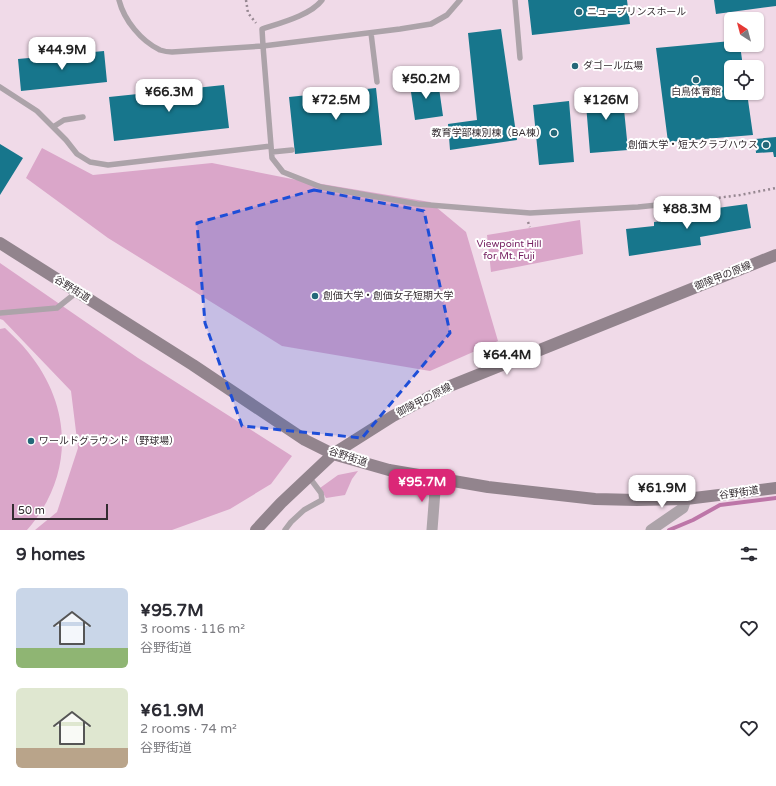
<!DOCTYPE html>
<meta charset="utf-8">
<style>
:root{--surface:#fff;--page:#f2f2f3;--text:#2b2b33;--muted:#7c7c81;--accent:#db2777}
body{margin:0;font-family:"Varela Round","Noto Sans JP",sans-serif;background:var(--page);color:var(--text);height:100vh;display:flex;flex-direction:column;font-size:15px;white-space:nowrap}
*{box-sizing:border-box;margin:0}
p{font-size:13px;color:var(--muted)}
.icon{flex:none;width:22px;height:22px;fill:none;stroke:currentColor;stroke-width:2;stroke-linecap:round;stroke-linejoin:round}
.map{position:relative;height:530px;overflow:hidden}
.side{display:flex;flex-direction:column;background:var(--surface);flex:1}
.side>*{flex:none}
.needle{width:26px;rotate:324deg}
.controls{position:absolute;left:724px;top:12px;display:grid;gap:8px}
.controls a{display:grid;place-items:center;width:40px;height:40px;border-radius:6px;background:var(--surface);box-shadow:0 1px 3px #0004;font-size:20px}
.scale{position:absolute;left:12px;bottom:10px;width:96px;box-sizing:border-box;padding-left:4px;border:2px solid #342c31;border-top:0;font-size:11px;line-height:14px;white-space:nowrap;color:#342c31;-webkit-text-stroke:3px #fff;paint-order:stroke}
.price{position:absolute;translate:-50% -34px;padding:0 9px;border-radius:8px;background:#fff;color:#222;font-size:13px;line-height:26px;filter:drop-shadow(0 1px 2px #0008)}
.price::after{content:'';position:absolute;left:50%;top:24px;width:12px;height:9px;margin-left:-6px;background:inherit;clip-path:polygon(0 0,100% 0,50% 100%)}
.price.selected{background:var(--accent);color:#fff}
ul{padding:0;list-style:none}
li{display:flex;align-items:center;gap:12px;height:100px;padding:0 16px}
li span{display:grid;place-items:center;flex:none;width:112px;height:80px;border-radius:6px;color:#555}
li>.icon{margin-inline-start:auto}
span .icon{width:48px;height:48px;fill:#fffc;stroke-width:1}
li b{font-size:17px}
h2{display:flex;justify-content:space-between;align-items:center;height:48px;padding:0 16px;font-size:17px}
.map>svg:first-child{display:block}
</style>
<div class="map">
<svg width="776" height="530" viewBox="0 0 776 530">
<rect width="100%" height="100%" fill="#f0dae8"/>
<path fill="#daa6c9" d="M42,148l51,27 119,-12 80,16 138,23 36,30 32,109 -68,30 -148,-25 -174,-108 -82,-60z
M580,220l3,34 -92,18 -4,-37z
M0,263l138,95 154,98 -21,28 -41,25 -58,21h-137l22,-18 21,-64 -7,-57 -68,-71 -3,-1z
M5,328c8,8 17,16 23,24 45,55 46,124 -1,178h-27v-201z
M358,471l-6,8 -7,16 -19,3 -6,-10 18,-13z"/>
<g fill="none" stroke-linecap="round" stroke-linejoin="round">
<path stroke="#bd76a8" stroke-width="4" d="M669,530l24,-10 27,-15 56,-7"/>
</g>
<path fill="#17768c" d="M528,0h99l3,24 -98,11z
M714,0h62v6l-60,8z
M501,29l16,111 -67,10 -2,-26 29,-4 -9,-87z
M731,41v4h9l3,22h-12v26h16l6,42 -85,7 -12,-94z
M104,51l3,31 -86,9 -3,-32z
M438,81l5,35 -28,4 -5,-35z
M224,85l5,43 -115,13 -5,-44z
M376,88l6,57 -87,9 -6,-57z
M622,89l6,61 -38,3 -5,-61z
M569,101l5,61 -35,3 -6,-60z
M776,137v20h-2l-1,-5 -17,1 -1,-14z
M0,144l23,14 -23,37z
M747,204l4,24 -51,9 1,8 -72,11 -3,-27 28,-3v-4l41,-5v-6z"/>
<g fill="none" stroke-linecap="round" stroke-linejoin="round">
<path stroke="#968791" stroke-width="2.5" stroke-dasharray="2 3" stroke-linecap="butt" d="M246,0l2,13 8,10
M694,201l46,-6 36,-7
M528,222l2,5"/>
<path stroke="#aca3a9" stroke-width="5.5" d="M119,0c5,20 22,41 41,50 3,1 8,2 12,2l91,-6 137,-17 31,-5 16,-9 13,-15
M322,0c-11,15 -42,23 -60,29l1,17 9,112 11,14 38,15 96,17 113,9 108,-6 49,-5
M515,0l5,58
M371,33l6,49
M0,87l37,24 29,29 11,14 13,8 18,3 163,-19
M53,127l11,-7 19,-3
M272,152l20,-2
M0,313l57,-5 20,-16
M285,530l6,-8 13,-12 18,-10 -1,-7 -12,-16"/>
<path stroke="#aca3a9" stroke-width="11" d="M432,530l4,-52
M651,530l32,-22 3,-9"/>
<path stroke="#92848d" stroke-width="12" d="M0,243l193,122 112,75 28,14 56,16 47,8 52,9 107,12 42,1 49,-1 90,-11
M256,530l25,-27 52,-49 60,-38 57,-30 326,-131"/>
</g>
<path fill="#1d4ed8" fill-opacity="0.2" stroke="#1d4ed8" stroke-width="3" stroke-dasharray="8 5" stroke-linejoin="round" d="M314,190l110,21 26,122 -88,105 -120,-12 -37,-103 -8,-100z"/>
<g fill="#246879" stroke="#fff" stroke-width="1.5">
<circle cx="579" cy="12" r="4"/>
<circle cx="575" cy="66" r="4"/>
<circle cx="696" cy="80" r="4"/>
<circle cx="554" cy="133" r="4"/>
<circle cx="766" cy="145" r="4"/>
<circle cx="315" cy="296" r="4"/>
<circle cx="31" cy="441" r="4"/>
</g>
<g text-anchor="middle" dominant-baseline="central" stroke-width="4" stroke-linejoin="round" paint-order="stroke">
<g font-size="10" fill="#342c31" stroke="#fff" text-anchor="start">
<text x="587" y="12">ニュープリンスホール</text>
<text x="583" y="66">ダゴール広場</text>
<text x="696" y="92" text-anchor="middle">白鳥体育館</text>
<text x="546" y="133" text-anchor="end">教育学部棟別棟（BA棟）</text>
<text x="758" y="145" text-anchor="end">創価大学・短大クラブハウス</text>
<text x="323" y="296">創価大学・創価女子短期大学</text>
<text x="39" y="441">ワールドグラウンド（野球場）</text>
</g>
<g font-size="10" fill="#752061" stroke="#fff">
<text x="509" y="244">Viewpoint Hill<tspan x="509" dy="12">for Mt. Fuji</tspan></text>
</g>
<g font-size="10" fill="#342c31" stroke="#fff">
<text transform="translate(723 276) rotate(-22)">御陵甲の原線</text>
<text transform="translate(72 289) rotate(32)">谷野街道</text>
<text transform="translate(424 400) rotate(-27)">御陵甲の原線</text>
<text transform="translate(348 457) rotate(18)">谷野街道</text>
<text transform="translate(739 493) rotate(-8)">谷野街道</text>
</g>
</g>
</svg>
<div class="controls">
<a><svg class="needle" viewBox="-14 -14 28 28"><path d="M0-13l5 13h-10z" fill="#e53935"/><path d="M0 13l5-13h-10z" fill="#7c7c81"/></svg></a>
<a><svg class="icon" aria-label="locate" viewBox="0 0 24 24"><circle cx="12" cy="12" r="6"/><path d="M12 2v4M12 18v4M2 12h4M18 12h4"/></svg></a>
</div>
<div class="scale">50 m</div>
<b class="price" style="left:62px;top:71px">¥44.9M</b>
<b class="price" style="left:426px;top:100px">¥50.2M</b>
<b class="price" style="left:169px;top:113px">¥66.3M</b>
<b class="price" style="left:336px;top:121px">¥72.5M</b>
<b class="price" style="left:606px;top:121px">¥126M</b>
<b class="price" style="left:687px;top:230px">¥88.3M</b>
<b class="price" style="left:507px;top:376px">¥64.4M</b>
<b class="price selected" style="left:422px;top:503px">¥95.7M</b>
<b class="price" style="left:662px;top:509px">¥61.9M</b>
</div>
<section class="side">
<h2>9 homes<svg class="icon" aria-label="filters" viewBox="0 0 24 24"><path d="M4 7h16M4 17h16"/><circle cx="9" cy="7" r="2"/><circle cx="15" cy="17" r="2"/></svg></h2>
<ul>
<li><span style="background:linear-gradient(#c9d6e8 75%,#8fb573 0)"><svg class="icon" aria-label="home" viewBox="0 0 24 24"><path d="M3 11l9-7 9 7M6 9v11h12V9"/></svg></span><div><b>¥95.7M</b><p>3 rooms · 116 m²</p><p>谷野街道</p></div><svg class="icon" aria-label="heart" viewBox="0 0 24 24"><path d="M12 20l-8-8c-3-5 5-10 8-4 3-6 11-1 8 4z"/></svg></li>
<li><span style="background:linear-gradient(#dfe7d0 75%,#b9a48a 0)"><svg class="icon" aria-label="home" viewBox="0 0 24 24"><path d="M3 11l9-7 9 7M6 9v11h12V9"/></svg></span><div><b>¥61.9M</b><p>2 rooms · 74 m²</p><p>谷野街道</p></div><svg class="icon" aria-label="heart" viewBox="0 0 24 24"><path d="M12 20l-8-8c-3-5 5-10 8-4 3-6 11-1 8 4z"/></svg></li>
</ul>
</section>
